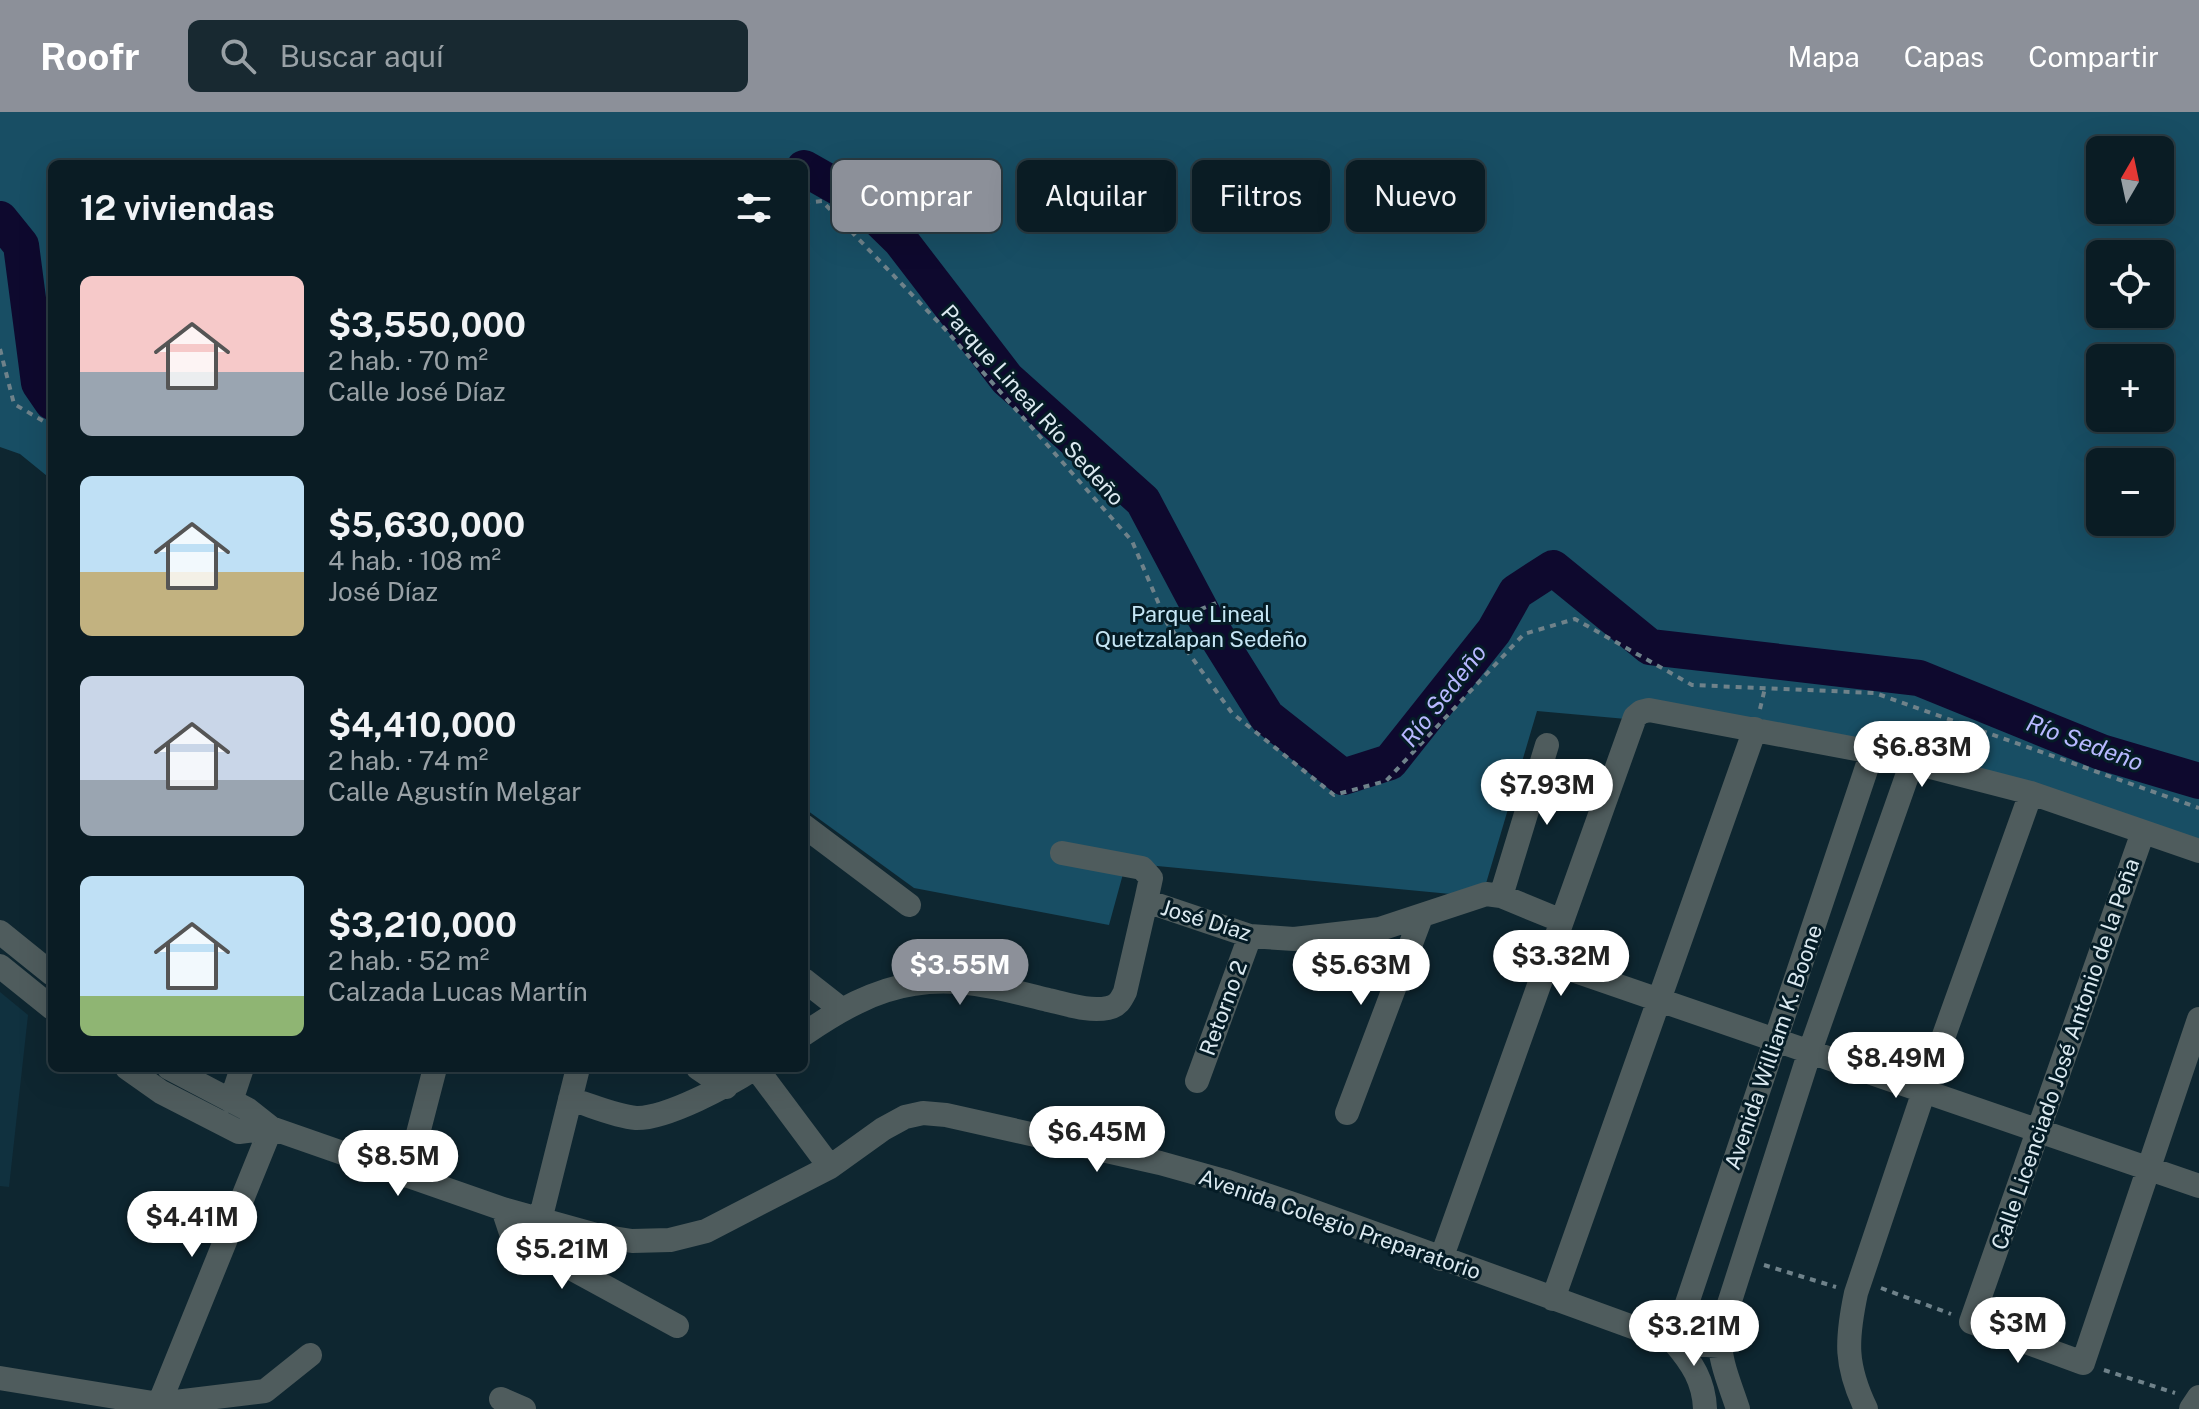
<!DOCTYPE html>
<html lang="es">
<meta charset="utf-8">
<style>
:root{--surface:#0a1c24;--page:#182931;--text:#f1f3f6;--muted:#99a1a6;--line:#2a3a41;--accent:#8c9099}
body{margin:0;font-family:"Public Sans",sans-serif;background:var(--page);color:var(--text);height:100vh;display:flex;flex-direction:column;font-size:30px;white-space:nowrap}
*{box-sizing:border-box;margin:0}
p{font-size:26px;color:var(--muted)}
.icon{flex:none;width:44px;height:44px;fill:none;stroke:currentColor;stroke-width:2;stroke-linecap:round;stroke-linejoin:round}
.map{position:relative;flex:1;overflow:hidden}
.drawer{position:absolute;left:48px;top:48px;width:760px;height:912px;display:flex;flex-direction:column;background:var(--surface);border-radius:12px;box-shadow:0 8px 32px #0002,0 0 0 2px var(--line)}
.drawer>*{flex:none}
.hud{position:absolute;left:832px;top:48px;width:760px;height:72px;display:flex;gap:16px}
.needle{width:52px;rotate:9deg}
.controls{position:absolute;left:2086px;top:24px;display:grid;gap:16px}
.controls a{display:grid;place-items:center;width:88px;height:88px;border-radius:12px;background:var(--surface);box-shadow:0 8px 32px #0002,0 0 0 2px var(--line);font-size:40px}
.price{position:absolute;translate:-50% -68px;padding:0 18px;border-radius:28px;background:#fff;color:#222;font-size:26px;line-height:52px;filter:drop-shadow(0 2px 4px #0008)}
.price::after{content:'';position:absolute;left:50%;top:48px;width:24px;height:18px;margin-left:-12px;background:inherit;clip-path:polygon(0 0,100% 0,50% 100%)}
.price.active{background:var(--accent);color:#fff}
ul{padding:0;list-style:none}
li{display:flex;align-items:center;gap:24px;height:200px;padding:0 32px}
li span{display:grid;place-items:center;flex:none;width:224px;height:160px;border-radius:12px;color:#555}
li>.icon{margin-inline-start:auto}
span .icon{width:96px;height:96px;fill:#fffc;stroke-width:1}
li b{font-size:34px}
h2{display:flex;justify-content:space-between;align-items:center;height:96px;padding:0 32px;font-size:34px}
.chip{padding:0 28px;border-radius:12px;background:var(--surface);box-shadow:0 8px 32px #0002,0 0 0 2px var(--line);font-size:28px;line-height:72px}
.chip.active{background:var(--accent);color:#fff}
header{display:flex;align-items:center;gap:48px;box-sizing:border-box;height:112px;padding:0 40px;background:var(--accent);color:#fff}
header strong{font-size:38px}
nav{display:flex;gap:44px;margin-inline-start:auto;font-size:28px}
.search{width:560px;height:72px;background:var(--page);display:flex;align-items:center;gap:20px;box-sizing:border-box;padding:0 28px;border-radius:12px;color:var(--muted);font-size:30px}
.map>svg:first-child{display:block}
</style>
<header>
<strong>Roofr</strong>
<div class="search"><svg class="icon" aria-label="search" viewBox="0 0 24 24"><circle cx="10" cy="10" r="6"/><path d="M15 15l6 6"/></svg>Buscar aquí</div>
<nav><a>Mapa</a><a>Capas</a><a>Compartir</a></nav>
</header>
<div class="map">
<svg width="2199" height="1297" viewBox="0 0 2199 1297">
<rect width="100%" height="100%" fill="#0e2630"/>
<path fill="#10313f" d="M0,880l28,23 -19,172 -9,-1z"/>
<path fill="#184e64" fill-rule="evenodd" d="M0,0h2199v747l-349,-120 -313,-28 -55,186 -356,-34 -17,62 -195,-37 -110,-80v-644h-752v316l-32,-26 -20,-7zM2100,38h60v60h-60zM2100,142h60v60h-60zM2100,246h60v60h-60zM2100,350h60v60h-60z"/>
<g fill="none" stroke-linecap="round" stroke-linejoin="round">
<path stroke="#0e092e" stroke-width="36" d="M804,56l53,30 44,43 106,138 136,122 61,115 63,101 76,60 47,-15 104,-131 22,-39 37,-24 97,79 269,31 182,74 98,29
M0,107l21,26 18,138 13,19"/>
<path stroke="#6f828a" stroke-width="4" stroke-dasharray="6 6" stroke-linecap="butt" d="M804,91l18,-2 122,127 188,213 35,82 65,90 102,82 52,-14 138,-147 51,-15 117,66 183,8 324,115
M0,237l14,55 38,22
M1167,511l49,-20
M1760,597l5,-21
M1764,1153l72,22
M1881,1176l70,26
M2104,1258l71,23"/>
<path stroke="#4f5c5d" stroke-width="24" d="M804,714l105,79
M2143,720l-172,490 112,41 116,-344
M1062,741l80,15 9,10 -5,23
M1501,784l46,-151
M0,820l52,42
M1549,850l650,224
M0,854l52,42
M804,868l37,29
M804,922c34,-23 69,-44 110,-50 46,-8 90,5 134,16 19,4 40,12 60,8 10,-2 13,-8 17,-16l21,-91 104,35 44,3 86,-10 106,-35 15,2 61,25
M127,956l34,24 78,40 32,-4
M169,956l78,41 24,19 232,81 97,27 32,5 38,-1 36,-9 124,-64 53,-38 22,-12 18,-4 23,2 214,48 68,19 71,24 375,136 45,4
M698,956l28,19
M756,956l74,99
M1197,969l53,-145
M570,987c21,6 44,17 66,19 30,1 93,-33 119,-50
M231,989l11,-33
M1347,1001l74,-196
M407,1064l28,-108
M503,1097l9,27 165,90
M540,1108l38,-152
M1441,1147l194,-542 6,-5 8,-2 223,42 159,41 168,58
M1553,1187l202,-570
M1674,1230l198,-590
M1674,1230c18,21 30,39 31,67
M0,1266l159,26 8,5
M501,1287l23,10
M159,1292l106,-13 45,-36
M157,1297l114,-281
M1738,1297c-8,-25 -20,-50 -18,-77l90,-281 102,-289
M1866,1297c-21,-44 -20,-68 -10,-116l68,-202 107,-298
M2191,1297l8,-12"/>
</g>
<g text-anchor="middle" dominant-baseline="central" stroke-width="6" stroke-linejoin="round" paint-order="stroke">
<g font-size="22" fill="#dbe9f0" stroke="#051c26">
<text transform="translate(1033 293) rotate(48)">Parque Lineal Río Sedeño</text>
<text transform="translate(1206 808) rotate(17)">José Díaz</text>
<text transform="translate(1223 896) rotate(-70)">Retorno 2</text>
<text transform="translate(1773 935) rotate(-71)">Avenida William K. Boone</text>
<text transform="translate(2065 942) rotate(-71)">Calle Licenciado José Antonio de la Peña</text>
<text transform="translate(1340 1112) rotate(19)">Avenida Colegio Preparatorio</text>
</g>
<g font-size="22" fill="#c6e6f5" stroke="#051c26">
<text x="1201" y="502">Parque Lineal<tspan x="1201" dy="25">Quetzalapan Sedeño</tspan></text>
</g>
<g font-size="24" font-style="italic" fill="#b7b8ff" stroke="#051c26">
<text transform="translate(1443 583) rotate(-52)">Río Sedeño</text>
<text transform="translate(2085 630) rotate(20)">Río Sedeño</text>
</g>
</g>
</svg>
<div class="controls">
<a><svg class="needle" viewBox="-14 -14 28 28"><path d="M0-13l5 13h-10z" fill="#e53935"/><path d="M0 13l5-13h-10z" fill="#99a1a6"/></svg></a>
<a><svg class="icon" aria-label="locate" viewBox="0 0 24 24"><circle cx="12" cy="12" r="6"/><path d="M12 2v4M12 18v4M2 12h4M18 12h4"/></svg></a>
<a>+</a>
<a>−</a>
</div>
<b class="price" style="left:1922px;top:677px">$6.83M</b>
<b class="price" style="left:1547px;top:715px">$7.93M</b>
<b class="price" style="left:1561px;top:886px">$3.32M</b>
<b class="price active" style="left:960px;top:895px">$3.55M</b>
<b class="price" style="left:1361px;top:895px">$5.63M</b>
<b class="price" style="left:1896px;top:988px">$8.49M</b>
<b class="price" style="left:1097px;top:1062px">$6.45M</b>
<b class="price" style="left:398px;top:1086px">$8.5M</b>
<b class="price" style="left:192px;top:1147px">$4.41M</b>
<b class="price" style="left:562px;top:1179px">$5.21M</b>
<b class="price" style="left:2018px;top:1253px">$3M</b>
<b class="price" style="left:1694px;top:1256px">$3.21M</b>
<div class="hud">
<a class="chip active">Comprar</a>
<a class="chip">Alquilar</a>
<a class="chip">Filtros</a>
<a class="chip">Nuevo</a>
</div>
<section class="drawer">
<h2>12 viviendas<svg class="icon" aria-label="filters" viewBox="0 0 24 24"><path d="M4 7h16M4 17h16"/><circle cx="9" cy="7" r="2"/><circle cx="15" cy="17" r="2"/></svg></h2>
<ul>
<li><span style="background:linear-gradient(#f6c9c9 60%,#9aa5b1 0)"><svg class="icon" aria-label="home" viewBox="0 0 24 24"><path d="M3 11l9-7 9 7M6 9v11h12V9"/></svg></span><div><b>$3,550,000</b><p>2 hab. · 70 m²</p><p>Calle José Díaz</p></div></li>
<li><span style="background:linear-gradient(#bfe0f5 60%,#c2b280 0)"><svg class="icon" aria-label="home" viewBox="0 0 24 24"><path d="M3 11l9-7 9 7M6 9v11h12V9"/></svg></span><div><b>$5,630,000</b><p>4 hab. · 108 m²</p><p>José Díaz</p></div></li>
<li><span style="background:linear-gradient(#c9d6e8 65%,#9aa5b1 0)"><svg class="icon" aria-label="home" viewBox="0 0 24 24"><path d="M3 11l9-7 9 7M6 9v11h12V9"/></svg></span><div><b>$4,410,000</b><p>2 hab. · 74 m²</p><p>Calle Agustín Melgar</p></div></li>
<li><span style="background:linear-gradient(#bfe0f5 75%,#8fb573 0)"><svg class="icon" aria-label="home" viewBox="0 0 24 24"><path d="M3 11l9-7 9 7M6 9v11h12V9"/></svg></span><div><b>$3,210,000</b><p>2 hab. · 52 m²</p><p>Calzada Lucas Martín</p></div></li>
</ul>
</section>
</div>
